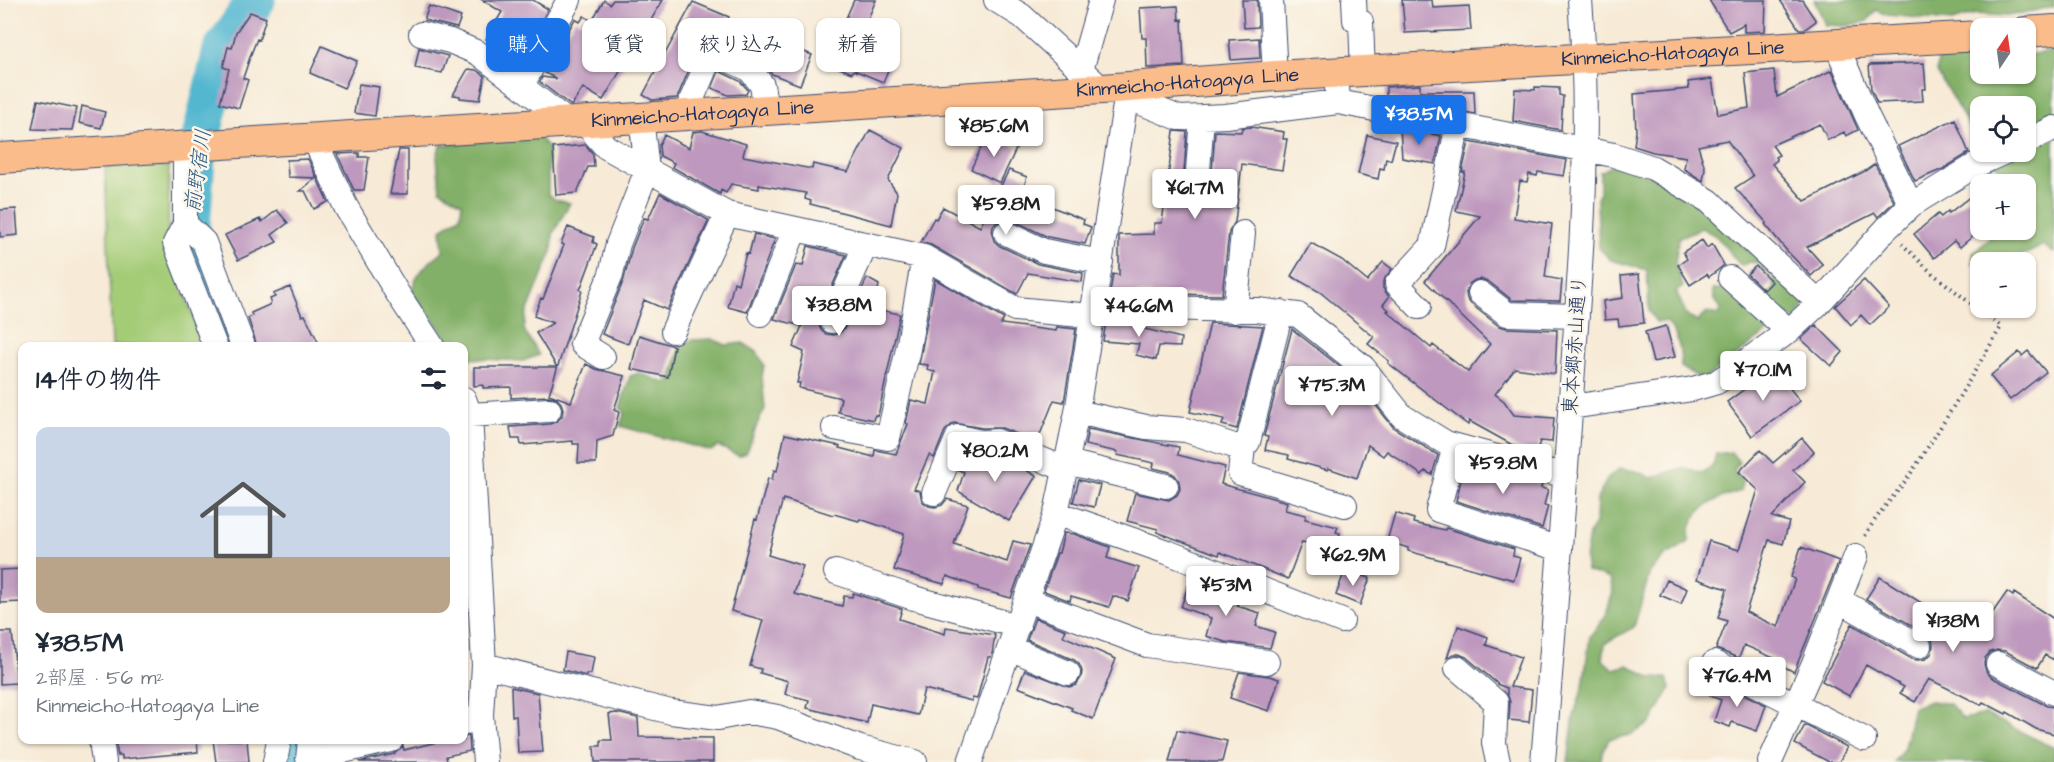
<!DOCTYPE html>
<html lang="ja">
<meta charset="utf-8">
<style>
:root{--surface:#fff;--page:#f6f6f7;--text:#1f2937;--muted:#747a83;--line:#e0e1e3;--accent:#1a73e8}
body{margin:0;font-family:"Architects Daughter","Klee One",sans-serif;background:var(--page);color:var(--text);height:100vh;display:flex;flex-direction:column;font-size:22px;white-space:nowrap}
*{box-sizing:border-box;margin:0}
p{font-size:20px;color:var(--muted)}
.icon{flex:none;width:33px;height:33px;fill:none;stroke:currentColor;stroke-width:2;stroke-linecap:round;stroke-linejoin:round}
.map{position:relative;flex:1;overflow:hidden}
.details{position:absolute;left:18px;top:342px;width:450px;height:402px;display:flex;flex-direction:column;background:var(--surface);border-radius:12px;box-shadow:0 2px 4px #0004}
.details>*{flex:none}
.guide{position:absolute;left:486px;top:18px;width:570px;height:54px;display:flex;gap:12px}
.needle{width:39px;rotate:13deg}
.tools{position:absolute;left:1970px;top:18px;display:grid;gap:12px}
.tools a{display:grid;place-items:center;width:66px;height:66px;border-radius:12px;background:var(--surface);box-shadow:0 2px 4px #0004;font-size:30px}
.price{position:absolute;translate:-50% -51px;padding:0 14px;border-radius:6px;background:#fff;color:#222;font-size:20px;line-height:39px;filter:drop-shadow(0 2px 3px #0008)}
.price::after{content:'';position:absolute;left:50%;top:36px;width:18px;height:14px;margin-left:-9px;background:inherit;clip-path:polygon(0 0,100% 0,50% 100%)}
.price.selected{background:var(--accent);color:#fff}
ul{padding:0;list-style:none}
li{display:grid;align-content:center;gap:12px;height:318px;padding:0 18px}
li+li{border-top:2px solid var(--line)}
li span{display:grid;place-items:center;height:186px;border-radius:12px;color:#555}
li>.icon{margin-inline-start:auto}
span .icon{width:108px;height:108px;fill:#fffc;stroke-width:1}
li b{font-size:26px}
h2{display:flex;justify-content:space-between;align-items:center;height:72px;padding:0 18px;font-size:26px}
.pill{padding:0 21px;border-radius:12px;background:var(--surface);box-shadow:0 2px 4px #0004;font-size:21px;line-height:54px}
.pill.selected{background:var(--accent);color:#fff}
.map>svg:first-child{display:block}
</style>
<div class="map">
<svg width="2054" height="762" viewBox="0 0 2054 762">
<rect width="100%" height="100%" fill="#fbf7ec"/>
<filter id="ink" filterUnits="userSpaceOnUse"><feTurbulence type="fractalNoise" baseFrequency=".0167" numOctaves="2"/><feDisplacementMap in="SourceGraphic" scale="12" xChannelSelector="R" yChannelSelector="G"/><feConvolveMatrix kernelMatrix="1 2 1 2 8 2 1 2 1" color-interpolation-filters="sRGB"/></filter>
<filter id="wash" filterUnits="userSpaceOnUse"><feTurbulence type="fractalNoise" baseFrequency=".008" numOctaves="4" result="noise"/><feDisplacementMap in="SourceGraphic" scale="24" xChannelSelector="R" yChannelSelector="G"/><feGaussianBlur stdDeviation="1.35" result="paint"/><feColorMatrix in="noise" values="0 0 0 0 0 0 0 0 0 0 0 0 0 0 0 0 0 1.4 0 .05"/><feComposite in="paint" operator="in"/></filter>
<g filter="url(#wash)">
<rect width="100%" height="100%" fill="#f7ead6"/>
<path fill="#a4cc77" stroke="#607e6a" stroke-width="1.5" d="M169,166l-1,87 37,93h-93l-7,-179z"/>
<path fill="#83b068" stroke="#4f7063" stroke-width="1.5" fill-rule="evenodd" d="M1814,0h240v7l-47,9 -32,-2 -23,7 -65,-6 -11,-5 -9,11 -21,5 -20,-1z
M2054,51v202l-11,-8c-19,13 -41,17 -63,17v6l-8,-4 1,-11 17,-15 -2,-8h37v-46h-10l-13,-14 -25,-17 -7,-25 -33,-56 1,-13 35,-4 7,5v14h45v-19zM1980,106h45v46h-45z
M539,137l9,11v46l8,6 14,3 -17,31 -1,17 -26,64 -2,15 15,25 -16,6 -59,-3v-12h-11l-41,-53c1,-18 17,-31 31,-42l-2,-22 19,-12 2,-14 -22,-13 -3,-33 3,-12z
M1611,166h19l51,25 127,109 -13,20 -33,-19 11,-12 1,-11 -15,-15 -10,-1 -8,4 -25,-30 -14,-8 -23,9 -4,26 8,24 -7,4 10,23 11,8 10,-10 10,3 4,-5 -7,-10 -2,-10 17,-2 32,29 9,13 -67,50 -22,-13c0,-18 -3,-31 -14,-45h-11l-7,-11 -2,-41 -36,-10 -12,-12 -2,-49 3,-7v-20z
M712,339l14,6 17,-2 14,9 7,13 -2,12 3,32 -7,13 -11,30 -8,4 -21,-10 -7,5 -91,-25 5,-14 -5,-4 10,-32 9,-3 26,10 7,-5 9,-34 11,-4z
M1731,452l8,10 -5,8 8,12 -1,9c-26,7 -54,20 -52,51l-24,14 -15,16 -16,55 -29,16 -2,17 10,9 15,-4 23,13h16l3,11 -20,35 -20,11 -21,4 -6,13 -3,10h-32l6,-47 9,-29 7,-50 15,-19 8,-25 -3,-13 -23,-8 -2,-12 4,-24 7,-14 1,-22 11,-21 12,-9 16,2 15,7 33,-11 17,6 12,-7 3,-12z
M1931,701l19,3 13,15 22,-5 69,34v14h-160l10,-14 9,-41z"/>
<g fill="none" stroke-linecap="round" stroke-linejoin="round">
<path stroke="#52b7d0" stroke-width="39" d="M229,346l-39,-106 6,-81 26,-109 34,-50
M291,762l2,-22"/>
</g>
<g id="blocks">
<path fill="#be98be" d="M482,0h51l15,9 -28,49 -34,-19 16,-27z
M604,0l6,4 3,-4h50l-60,100 -20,-12 -11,17h-2l-30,-23 2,-5 15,2 -12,-6 30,-54 5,3 4,-6 8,5z
M854,0h22l-20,47 36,14 -9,21 -29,-12 -2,3 -32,-13 10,-22 6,3z
M1242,0h15l1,27 -14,1z
M1402,0h30l1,8 36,-2 2,24 -66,3z
M1709,0h57l-1,31 -21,1v-8l-15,8z
M1780,0h22l14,21 -11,8h-6z
M693,2l36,15 -1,2 54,24 30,12 -12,30 -28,-11 -17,-18 -37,-17 -7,-1 -7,2 -5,6 -22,52 -25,2 -9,-5z
M429,6l32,11 -4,11 -33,-8z
M1178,6l1,14 3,-1 2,47 -37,2 -1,-30h-4l-2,-30z
M250,12l16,6 -7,22 -2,-1 -6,15 -8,24 5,2 -9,28 -19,-5 9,-34 -6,-2 5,-20 4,1 4,-16z
M1259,38l1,20 -29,2 -2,-20z
M322,46l35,15 -13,27 -34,-15z
M419,48l29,8 -6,17 -27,-5z
M1924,63l2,26h-4l1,12 -46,2 -6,-14 -2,-24z
M468,69l8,1 9,6 -5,24 -20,-2v-2l-7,-1z
M1774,70l3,27 55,-27 26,60 -12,6 -2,-4 -16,8 -8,-16 -48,21 7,10 -4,2 2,3 -5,4 33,37 60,-30 10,-7 19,38 -16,15 -3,-4 -68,34 16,18 -12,11 -24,-25 -22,-27 2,-1 -32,-35 18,-12 -26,-36 -29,6 7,22 -2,13 -19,-12 2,-12 -33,-5 -19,-6 2,-15 -2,-37 55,-5 -1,-7 24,-3 6,35 31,-6 -4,-35z
M719,71l21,10 8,9 -2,4 -18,1 -16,-7z
M359,84l20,3 -4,29 -21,-3z
M1420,85v6h54l1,23 -89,-17v-10z
M1535,87l24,1v7l4,1 -2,34 -48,-9 2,-32 20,1z
M38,100l39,8 -5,22 -40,-1z
M82,106l23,6 -4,16 -22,-5z
M1955,119l14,34 -26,16 -28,12 -17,-35z
M1251,127l33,5 -1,7h4l-5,31 -40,-6 -7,58 -6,10 -7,63 -112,-2 3,-19 6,1v-40l35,-1v-11h8l12,-92 13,1 -4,52 1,6 5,5 8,3 6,-1 5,-5 3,-6 4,-55 26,1 1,-4z
M1400,128l41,8 -6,28 -33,-6z
M870,130l34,18 -16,32 9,13 -6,32 -81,-21 1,-3 -6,-2 1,-6 -47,-8v4l-28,-5 -5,9 -5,-3 -1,4 -48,-27 2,-4 -14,-7 -1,-11 5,-10 25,13 4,-16 9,-1 44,13 -3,12 69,13 1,-5 35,8z
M988,133l29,14 -17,36 -29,-14z
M1367,135l29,6 -5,19 -5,-2 -2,11 -4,-1 -2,11 -20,-5z
M1469,142l98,18 -3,16 -26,-4 -1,4 -8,-2 -2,8 -7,-1 -6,37 38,6 -7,53 17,3 -2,21 -48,-1 -23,-18 -8,-3 -6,1 -6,4 -3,8 1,7 4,5 28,22 8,2 50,2 -2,44 -40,-6 -20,26 9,7 10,14 40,3 -2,24 -12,-1 -4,12 -20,-6 -47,-26 -1,4 -80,-62 1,-2 -21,-17 6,-7 -54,-45 -29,-16 20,-33 31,17 25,21 16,-19 9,7 -9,12v7l6,9 -6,8 6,5 -2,1 44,37 2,-3 35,27 22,-28 -65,-63 55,-65 -24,-5 9,-39h-3z
M586,145l7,9 1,13h-6l-11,26 -21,2 -3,-47z
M399,150h9v44h-18z
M359,153v4h10l-5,33h-10l-17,-36z
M308,159l20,43 -14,7 -9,-18h-5l16,-13 -28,-1 -1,-17z
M1009,170l18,7 -6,17 63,26 -1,4 8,3 -6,17 -37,-7 -36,-17 -8,-1 -7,3 -4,4 -1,8 2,7 6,5 38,18 45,9 -1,9 -54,-9 -11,21 -86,-49 -10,-3 13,-24 2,1 7,-12 37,20z
M1980,189v41l-20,17 -6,-6 -20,17 -20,-24 24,-20 3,3 7,-6 1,2z
M660,193l48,27v2l-41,88 -23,-10 -16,44 -26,-10 22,-55 8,-31 12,-30 4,1z
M16,209l2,26 -18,2v-27z
M277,210l11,13 -16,12 5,7 -39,18 -13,-25 35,-16 2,3z
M568,227l26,10 -1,5 4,2 -17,46 2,1 -33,103 22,8 15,-38 10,5 29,7 -11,34 5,2 -6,24 -16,5 -1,22h-18l1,-19h-6v-3l-52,4 -1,-6h-8l-2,-12 40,-3 7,-3 5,-5 1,-7 -2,-6 -5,-5 -8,-2 -37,2v-11l-28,1v-3l-9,1v-19h83l-21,-34 17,-10 -19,-7 7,-18 2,1 21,-54 -3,-1z
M754,234l21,5 -28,73 -19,-5 6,-25 4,2 8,-31 3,1z
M1702,240l5,8 5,-4 12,21 -15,12 -2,-3 -17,11 -12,-20 9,-6 -4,-7z
M808,246l38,9 -27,61 -1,7 3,7 5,4 8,1 7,-3 4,-5 22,-49 12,7 -2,10 -8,12 5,1 -1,5 2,-4 25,5 -22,102 -3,-1 -2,5 -35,-8 3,-14 -42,-10 1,-5h-3l7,-31 -11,-5 9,-21 -28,-7 22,-54 7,1z
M1756,266l16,16 -8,8 -17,-16z
M1639,274l5,49 -25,3 -1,-7 -13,1 -2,-19 20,-3 -2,-22z
M935,279l69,40 -3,5 55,7 1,-4 19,2 -12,73 -10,-2 -17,42 -35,-14h-20l-28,-5 -9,8 -11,27 -5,-3 -15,34 6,2 2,10 7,5 6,1 7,-2 5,-6 21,6 -14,39 53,18 6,-21 17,4 -19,53 -33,-9v-2l-31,-11 -3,8 -50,-14 10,-36 -44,-15 -1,2 -25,-7 -1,1 -50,-16 -15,56 35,11 -9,28 48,12 2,-10 8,1 1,-4 49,16 -3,10 46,15 1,-7 49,8 -3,19 -1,3h-3l-11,42 -5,-1v3l-48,-12 -6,26 -47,-11 -4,19 -60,-15 2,-8 -24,-6 3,-13 -28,-8 1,-4 -11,-3 13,-46 -32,-9 24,-92 2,1 11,-42 4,2 2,-10 3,1 8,-37 55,12 -1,2 35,9 1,-7 21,4 12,-30 -2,-1 5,-23 17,4 7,-32 -8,-2 1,-5 -9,-1z
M1864,280l25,27 -19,18 -9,-10 -10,10 -16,-19z
M290,287l12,29 3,-1 15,31h-63l-9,-28 4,-2 -1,-3 18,-8 2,-3 -1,-3 5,-2 -2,-3z
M1106,321l27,1v4l48,12 -1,9 -21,-1 -3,14 -20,-5 3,-11 -36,-3z
M1210,323l53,3 -26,103 -15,-4 2,-6 -34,-7z
M1816,325l27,27 -12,14 -30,-27z
M1666,326l9,31 -22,5 -8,-30z
M1292,329l61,48 41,51 44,27 -6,20 -7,-4 -3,4 -35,-24 -4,5 -15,-11 -11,33 -29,-10v2l-40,-11 1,-4 -24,-5 3,-13 -4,-1z
M639,335l35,11 -6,31 -37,-8z
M2028,351l18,21 -36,28 -20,-24 29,-24 3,4z
M1772,369l14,18 2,-1 12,15 -48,35 -25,-34z
M1088,429l91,18 -1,8 47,12 -4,17 66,18 -2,8 21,5 -1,4 33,8 -2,5 4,1 -4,17 -34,-8 -14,37 -68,-27 -1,3 -62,-23 1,-3 -31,-8 8,-28 34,7 8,-5 3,-6 -1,-8 -4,-6 -5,-3 -17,-4 1,-5 -37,-8 1,-3 -33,-7z
M1802,438l12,14 -21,18 12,12 -33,35 17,5 -6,22 -14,-4 -23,72 32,15 17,-48 -4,-2 10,-30 38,14 -45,111 -13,-7 2,-3 -39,-17 -5,13 -23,-9 11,-28 -9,-3 9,-29 -30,-10 12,-38 30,9 19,-60 -19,-18 21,-22 13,13z
M966,453l16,3 13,-1 31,13v2l10,6 -27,45 -51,-30 6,-19 -5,-2z
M1465,463l77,21 -1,4 7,2 -4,15 4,1 -6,22 -86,-27z
M1079,480l21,5 -6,22 -21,-5z
M1395,513l19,6 -1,4 32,7 1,-2 68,21 -1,7 7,2 -6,22 -106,-29v-3l-21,-7z
M1064,533l10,1 36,13 -3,11 32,10 -11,33 -15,-5 -4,11 -38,-11 -1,5 -26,-10 13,-38h2z
M22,569v33l-22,1v-33z
M1345,570l25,8 -10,27 -24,-10z
M1880,577l91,57 7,-13 4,2 3,-7 4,2 18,-26 6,4 1,-3 40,26v41l-9,-5 -8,13 -32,-17 -8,-1 -7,2 -5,6 -1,6 2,7 5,6 56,29 7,1v27l-18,-5 -29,-17 -1,2 -23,-12 -2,3 -52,-26 -14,23 -15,-9 4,-6 -38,-22 -17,31 -27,-15 30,-57 60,35 6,1 8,-1 6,-6 1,-8 -1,-6 -5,-5 -61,-35z
M1195,578l21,9 -3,7 25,7 -1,5 23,7 -4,13 19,6 -5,16 -45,-6 -19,-6 5,-18 -30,-11 7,-21 4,1z
M1667,580l20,9 -6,15 -21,-9z
M1035,618l31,12 -3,6 53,23 -23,60 -22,-9 1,-2 -54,-21 7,-17 44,17 7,-2 5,-7 1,-7 -3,-7 -5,-4 -47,-20z
M1458,626l30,11 -2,8 35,12 -11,30 22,3 -3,32 -20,-2 1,-18 -3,-9v-5l-8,-3 -33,-28 -7,-3h-6l-6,4z
M0,632h12l5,51 -17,1z
M566,652l28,5 -3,17h-5v2l-23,-6z
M1239,672l30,4 10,3 -10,32 -39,-13z
M1716,680l50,25 -9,26 -25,-9 -2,5 -16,-6 7,-21 -11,-4z
M511,687l27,6 5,59 -25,1 -2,-37h-4z
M617,713l21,5 1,19 74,1v24h-118l-1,-16h7v-6h11l-3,-26z
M1805,725l42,22 -8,15h-10l-34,-18z
M1177,730l50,11 -5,21h-53z
M469,736l1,15 -24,5 1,6h-88l35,-8 9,-8 1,4 41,-10h19v-3z
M115,740h82l1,12 -76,7v-3h-4z
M213,740h34l2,22h-33z"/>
</g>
</g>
<g filter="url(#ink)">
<use href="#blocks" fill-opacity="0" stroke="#3c4b70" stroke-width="1.5"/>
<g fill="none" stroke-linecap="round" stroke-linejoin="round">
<defs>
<path id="minor" d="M996,0l26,16 80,73
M1271,0l4,76
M1354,0l1,20 6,2 2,50
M421,34l29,7 28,12 89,68
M1836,44l31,72 44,89
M1081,70l20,-70
M522,85l47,-85
M1127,97l52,21 47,-2 112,-14 -1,-15
M1338,102l276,53 39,13 56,33 110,102
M685,115l27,-63 37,17 13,16 4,24
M583,121l23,26 121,67 197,43 91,52 77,7
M314,139l32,68 50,84 36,55
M2025,142l29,-14
M185,147v77l-10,19 40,103
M1197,184l5,-67
M185,224l19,18 39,104
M1006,233l38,18 57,11
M1730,278l59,53
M1480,293l27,21 70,2
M1093,307l164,3 41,5 65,52 39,49 44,27 120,33
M1419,307l-22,-23 35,-38 26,-121
M1235,311l8,-78
M761,314l34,-85
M832,321l34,-77
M673,331l54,-117
M603,357l-21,-13 29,-70 7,-30 29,-74 -6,-53
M464,399l6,16 14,250 -3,50 -17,8
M1571,407l122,-18 24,-7 72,-51 30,-28 67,-74 25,-24 65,-40 29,-13
M1077,412l69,15 40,3 51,17h6l5,-5 33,-130
M470,415l79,-5
M834,428l54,10 20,-89 16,-92
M1455,446l-17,64 122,39
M1243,447l-3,26 105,32
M1067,462l99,24
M934,493l24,-56 23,5 16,-1 68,28
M1056,513l111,39 175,69
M836,572l78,26 104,28
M1027,600l120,45 120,17
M1839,600l80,46
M1010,648l58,25
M1714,663l150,76
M1998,664l56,29
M484,665l187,47 47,6 31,-6 29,5 82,31 55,14
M1457,668l39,34 -2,41 4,19
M481,715l4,47
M101,740l3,22
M310,740l-2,19 83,-19
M275,762l4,-22
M970,762l86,-249 21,-101 51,-326
M1543,762c11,-136 22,-272 31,-408 9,-118 16,-236 6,-354
M1770,762l44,-99 42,-107"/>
<g id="major">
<path d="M2025,32l29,-2"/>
<path id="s1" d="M0,158l1102,-69 173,-13 705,-40"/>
</g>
</defs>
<use href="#minor" stroke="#3c4b70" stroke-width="26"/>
<use href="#major" stroke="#3c4b70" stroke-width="32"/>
<path stroke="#3c4b70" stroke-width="4" stroke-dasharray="1.5 4.5" stroke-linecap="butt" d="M1865,536c12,-23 32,-42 46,-63 32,-48 61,-97 90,-146l-69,-54 -30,-29"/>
<use href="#minor" stroke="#fff" stroke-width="24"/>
<use href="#major" stroke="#fabc8b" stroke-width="30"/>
</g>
</g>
<g text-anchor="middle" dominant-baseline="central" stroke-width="5" stroke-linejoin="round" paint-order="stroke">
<g font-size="20" fill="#1b2f5e" stroke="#fbf7ec">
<text stroke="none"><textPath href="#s1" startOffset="1676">Kinmeicho-Hatogaya Line</textPath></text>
<text stroke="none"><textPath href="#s1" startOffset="1190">Kinmeicho-Hatogaya Line</textPath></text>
<text stroke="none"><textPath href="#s1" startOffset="704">Kinmeicho-Hatogaya Line</textPath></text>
<text transform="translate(1575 345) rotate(-86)">東本郷赤山通り</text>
</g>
<g font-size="21" font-style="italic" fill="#2c5880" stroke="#fbf7ec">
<text transform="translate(198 171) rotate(-82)">前野宿川</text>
</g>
</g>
</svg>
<div class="tools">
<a><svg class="needle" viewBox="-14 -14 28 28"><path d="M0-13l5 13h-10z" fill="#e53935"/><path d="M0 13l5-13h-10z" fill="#747a83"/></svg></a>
<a><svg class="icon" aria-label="locate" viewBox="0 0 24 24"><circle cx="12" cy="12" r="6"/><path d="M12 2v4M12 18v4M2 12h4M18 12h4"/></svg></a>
<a>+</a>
<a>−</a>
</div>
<b class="price selected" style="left:1419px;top:146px">¥38.5M</b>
<b class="price" style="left:994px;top:158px">¥85.6M</b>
<b class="price" style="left:1195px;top:220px">¥61.7M</b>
<b class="price" style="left:1006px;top:236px">¥59.8M</b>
<b class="price" style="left:839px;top:337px">¥38.8M</b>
<b class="price" style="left:1139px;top:338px">¥46.6M</b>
<b class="price" style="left:1763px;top:402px">¥70.1M</b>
<b class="price" style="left:1332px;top:417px">¥75.3M</b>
<b class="price" style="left:995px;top:483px">¥80.2M</b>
<b class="price" style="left:1503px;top:495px">¥59.8M</b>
<b class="price" style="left:1353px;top:587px">¥62.9M</b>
<b class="price" style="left:1226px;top:617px">¥53M</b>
<b class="price" style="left:1953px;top:653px">¥138M</b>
<b class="price" style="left:1737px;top:708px">¥76.4M</b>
<div class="guide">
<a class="pill selected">購入</a>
<a class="pill">賃貸</a>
<a class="pill">絞り込み</a>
<a class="pill">新着</a>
</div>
<section class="details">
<h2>14件の物件<svg class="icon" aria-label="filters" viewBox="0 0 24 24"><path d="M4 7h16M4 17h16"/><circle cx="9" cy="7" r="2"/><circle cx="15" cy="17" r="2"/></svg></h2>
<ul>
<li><span style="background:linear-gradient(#c9d6e8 70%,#b9a48a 0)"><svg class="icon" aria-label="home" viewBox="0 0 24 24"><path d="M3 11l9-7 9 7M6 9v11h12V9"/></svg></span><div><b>¥38.5M</b><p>2部屋 · 56 m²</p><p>Kinmeicho-Hatogaya Line</p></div></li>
</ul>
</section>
</div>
